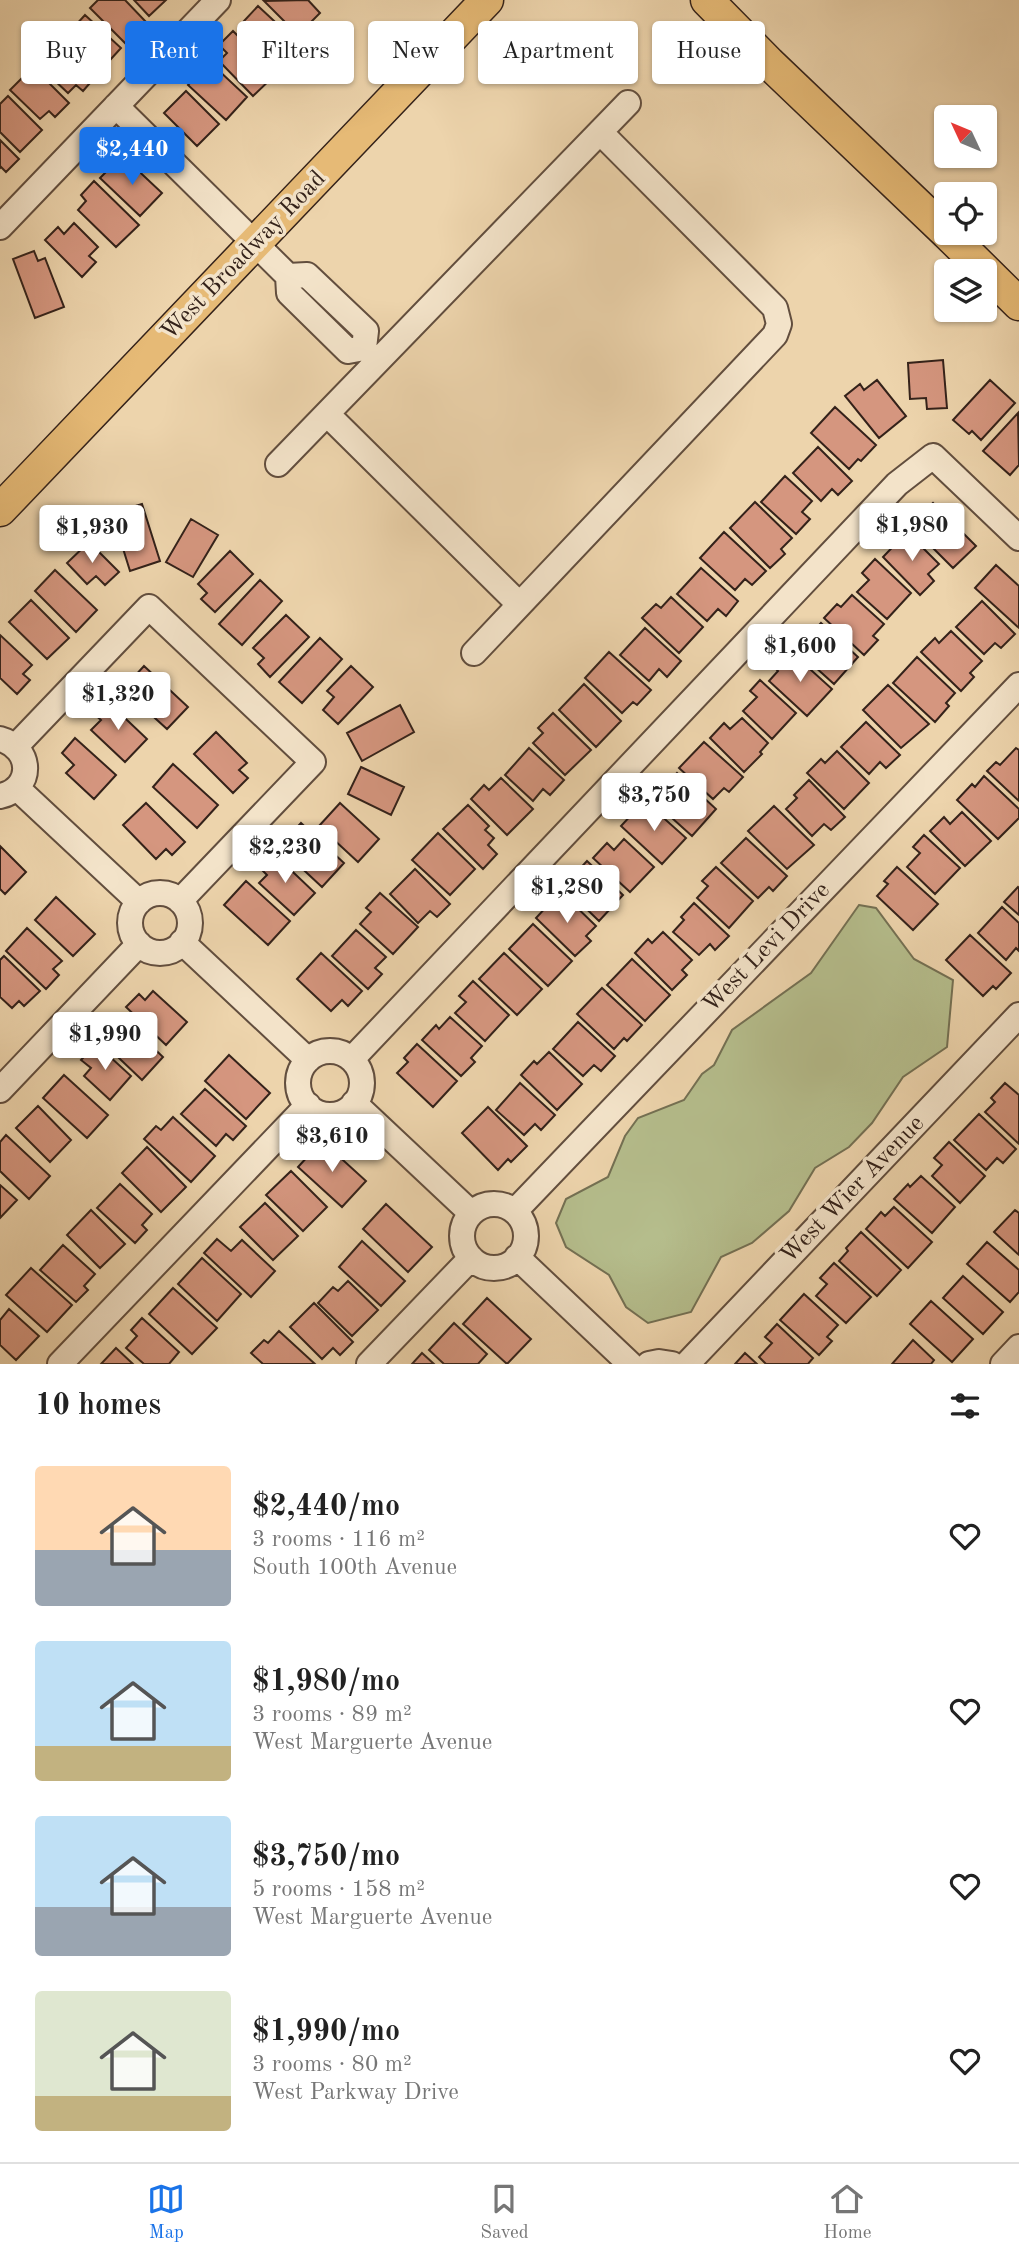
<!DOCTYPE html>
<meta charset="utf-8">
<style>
:root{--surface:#fff;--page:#f6f6f6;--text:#222;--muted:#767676;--line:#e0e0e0;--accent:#1a73e8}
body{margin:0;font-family:"Old Standard TT",serif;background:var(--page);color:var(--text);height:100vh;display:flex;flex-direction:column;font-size:26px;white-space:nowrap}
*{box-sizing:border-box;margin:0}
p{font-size:23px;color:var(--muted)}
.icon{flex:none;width:38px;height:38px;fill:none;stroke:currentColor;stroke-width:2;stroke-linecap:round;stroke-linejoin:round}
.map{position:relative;height:1364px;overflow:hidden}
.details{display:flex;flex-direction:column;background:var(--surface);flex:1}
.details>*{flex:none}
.top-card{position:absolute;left:21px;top:21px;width:978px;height:63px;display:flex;gap:14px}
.needle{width:46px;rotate:314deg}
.buttons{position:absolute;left:934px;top:105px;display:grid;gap:14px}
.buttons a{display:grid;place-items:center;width:63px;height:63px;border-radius:7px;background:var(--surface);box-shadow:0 2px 5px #0004;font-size:35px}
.price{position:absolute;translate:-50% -60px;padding:0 16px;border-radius:7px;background:#fff;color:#222;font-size:23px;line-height:46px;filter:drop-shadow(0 2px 4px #0008)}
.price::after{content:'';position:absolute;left:50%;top:42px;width:21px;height:16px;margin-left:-10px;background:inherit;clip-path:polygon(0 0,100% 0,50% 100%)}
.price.current{background:var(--accent);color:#fff}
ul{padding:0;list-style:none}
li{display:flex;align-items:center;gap:21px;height:175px;padding:0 35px}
li span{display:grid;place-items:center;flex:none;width:196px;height:140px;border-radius:7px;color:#555}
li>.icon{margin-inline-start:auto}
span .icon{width:84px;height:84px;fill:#fffc;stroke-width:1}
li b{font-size:30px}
h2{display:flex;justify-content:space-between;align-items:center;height:84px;padding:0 35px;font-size:30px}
.pill{padding:0 24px;border-radius:7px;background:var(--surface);box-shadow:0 2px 5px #0004;font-size:24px;line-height:63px}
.pill.current{background:var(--accent);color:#fff}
.menu{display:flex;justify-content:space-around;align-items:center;height:98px;border-top:2px solid var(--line);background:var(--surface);font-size:19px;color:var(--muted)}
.menu a{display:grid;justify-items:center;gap:4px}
.menu .current{color:var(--accent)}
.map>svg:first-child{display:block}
</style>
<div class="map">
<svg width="1019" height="1364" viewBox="0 0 1019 1364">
<rect width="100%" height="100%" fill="#edd4ac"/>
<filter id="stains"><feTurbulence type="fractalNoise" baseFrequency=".00286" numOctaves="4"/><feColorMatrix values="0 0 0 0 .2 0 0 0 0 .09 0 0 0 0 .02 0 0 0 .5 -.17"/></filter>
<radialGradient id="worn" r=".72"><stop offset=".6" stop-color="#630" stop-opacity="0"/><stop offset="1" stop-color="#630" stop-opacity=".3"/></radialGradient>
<path fill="#b5bd8c" stroke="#747053" stroke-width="2" d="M859,905l17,3 38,51 39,21 -6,67 -44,30 -31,46 -23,24 -34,21 -26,43 -37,32 -31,14 -30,55 -43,11 -22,-16 -17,-32 -43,-28 -10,-24 10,-24 42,-22 17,-41 13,-18 46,-18 18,-26 12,-9 18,-35 79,-57z"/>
<path fill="#d5967f" stroke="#34221a" stroke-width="2" d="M98,0h27l22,23 -21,21 -36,-36z
M134,0h32l-17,16z
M308,0l12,13 -22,22 -34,-34z
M258,6l43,40 -21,22 -36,-33 7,-7 -7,-7z
M85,15l36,33 -21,23 -36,-33z
M233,31l43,43 -23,22 -34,-35 8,-8 -8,-8z
M59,41l37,35 -13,15 -7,-6 -8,8 -30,-28z
M33,67l36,36 -14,14 -6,-6 -9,8 -30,-29z
M216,68l31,29 -21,23 -38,-35 13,-14 6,6z
M186,91l33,33 -22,22 -33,-33z
M8,96l34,34 -22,22 -20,-20v-28z
M0,140l19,19 -13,13 -5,-5 -1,1z
M129,162l33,31 -22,23 -40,-38 13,-13 3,3 5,-5 3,4z
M94,181l45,44 -23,22 -38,-37 8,-9 -5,-6z
M74,223l24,24 -9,9 7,6 -14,15 -37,-37 13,-13 6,7z
M34,251l4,10 7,-3 19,49 -29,11 -22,-59z
M943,360l4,48 -20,1 -1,-11 -16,1 -2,-36z
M877,380l29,36 -27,22 -34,-42 15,-12 4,6z
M990,380l25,23 -34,37 -9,-9 -3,3 -16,-14z
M835,407l41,38 -15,16 -3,-2 -9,10 -38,-36z
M1018,413l1,52 -9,10 -27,-24z
M818,447l34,34 -14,14 -6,-6 -11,12 -28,-28z
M785,476l27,25 -10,11 8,7 -14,15 -35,-32z
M755,502l37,36 -11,11 4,5 -15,14 -40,-40z
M933,503l43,43 -23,22 -43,-43z
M142,504l18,57 -30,10 -18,-58z
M191,519l27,16 -25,42 -27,-15z
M724,532l42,39 -14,14 -7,-6 -10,11 -35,-32z
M907,532l32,32 -11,10 6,7 -14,14 -37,-38z
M89,542l30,30 -14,13 -9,-9 -9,8 -20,-21z
M230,551l23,23 -38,38 -14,-13 6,-6 -9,-9z
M875,559l36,34 -24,26 -30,-27 12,-12 -7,-7z
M996,565l23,21v42l-44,-40z
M701,568l37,33 -12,15 -8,-7 -11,12 -30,-27z
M55,570l42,40 -21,22 -41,-41z
M260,580l22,21 -40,44 -23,-21z
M852,595l32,29 -11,12 5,4 -14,15 -40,-37 13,-14 4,3z
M671,597l32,30 -24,26 -37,-35 14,-14 5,4z
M31,600l38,38 -22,21 -38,-37z
M982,601l33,33 -14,14 -6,-5 -11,11 -28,-27z
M286,615l23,22 -39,40 -12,-13 6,-6 -11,-10z
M821,623l37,34 -24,27 -41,-37 15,-16 3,3z
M645,628l36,33 -14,16 -8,-8 -10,12 -29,-26z
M951,631l31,30 -12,12 4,4 -13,14 -40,-39 14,-14 4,5z
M0,635l32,30 -9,9 7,6 -13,14 -17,-16z
M320,638l22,21 -40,44 -23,-21z
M790,651l42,38 -25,27 -38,-35 9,-10 -3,-3z
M609,652l42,38 -14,15 -4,-3 -11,11 -37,-35z
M917,657l38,36 -9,10 3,3 -14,16 -42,-39z
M144,666l44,41 -21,22 -44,-40z
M351,666l22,21 -35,37 -15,-14 11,-13 -7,-6z
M760,680l36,33 -24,26 -29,-28 14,-14 -7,-6z
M584,684l37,37 -25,26 -37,-37z
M888,685l41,39 -28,24 -38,-38z
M107,701l40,38 -22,23 -34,-32 10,-10 -7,-6z
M400,705l14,27 -52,29 -15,-28z
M553,713l38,37 -26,25 -32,-32 10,-10 -5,-5z
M742,718l26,25 -8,9 2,2 -18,18 -34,-34 14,-15 6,6z
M866,722l34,33 -14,13 -6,-6 -11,12 -28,-27z
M216,732l31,31 -8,7 9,8 -15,15 -39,-39z
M75,738l41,37 -22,24 -28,-26 8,-8 -12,-12z
M704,742l39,35 -14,15 -5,-4 -11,11 -34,-31z
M529,748l35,32 -14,15 -7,-6 -10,12 -28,-26z
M1016,748l3,2v51l-32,-30 9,-9 4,3z
M837,751l32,32 -25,26 -37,-36 14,-14 4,4z
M173,764l45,41 -21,23 -44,-41z
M361,767l43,20 -13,28 -43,-21z
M677,773l39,36 -24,27 -40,-36z
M984,776l35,33v9l-21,21 -41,-39 15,-16 3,3z
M501,778l32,31 -26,26 -36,-36 13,-14 5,5z
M809,780l36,37 -14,13 -7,-6 -12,12 -26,-27 11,-11 -3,-3z
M146,803l39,39 -13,13 -6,-6 -10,10 -33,-34z
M340,803l39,36 -21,23 -39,-36z
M648,804l38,34 -24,26 -41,-38 13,-14 4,3z
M468,805l21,21 -4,4 9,8 -6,7 9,9 -14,15 -40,-40z
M774,806l40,39 -27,24 -39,-38z
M962,812l29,29 -26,25 -35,-35 14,-14 6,7z
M301,823l43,40 -22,24 -43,-40z
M438,833l37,36 -25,26 -38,-35z
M924,835l36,33 -25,26 -28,-27 13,-14 -7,-6z
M746,838l41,38 -14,15 -4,-4 -11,11 -37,-35z
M624,839l30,28 -24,25 -37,-34 14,-15 7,7z
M0,846l26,26 -21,22 -5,-5z
M274,854l41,39 -21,22 -35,-32 8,-8 -6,-6z
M587,861l36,34 -24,26 -29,-28 11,-11 -7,-7z
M716,867l37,34 -24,27 -32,-30 11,-12 -6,-5z
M897,867l41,37 -25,26 -36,-34 11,-12 -4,-3z
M415,869l35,35 -13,13 -7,-6 -12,12 -28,-29z
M246,881l44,40 -22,24 -44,-40z
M1018,887l1,1v27l-15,-13z
M380,893l38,34 -25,27 -33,-30 11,-12 -5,-4z
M564,895l32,31 -10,10 5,5 -16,15 -39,-38 12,-13 4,3z
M56,897l39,37 -22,22 -38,-36z
M694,903l35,33 -14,14 -5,-6 -11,11 -26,-23 11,-12 -3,-3z
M1002,907l17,16v28l-3,-3 -10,12 -28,-27z
M533,924l39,37 -24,25 -39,-37z
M27,928l35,33 -9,8 6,6 -13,14 -40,-38z
M356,930l30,27 -11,11 7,6 -14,15 -36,-33z
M663,932l29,28 -10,10 5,5 -15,15 -37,-37 13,-14 4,4z
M970,935l41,38 -15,16 -3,-3 -10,10 -37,-36z
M321,953l41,38 -14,15 -6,-6 -11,11 -34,-32z
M504,953l38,36 -25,26 -38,-36z
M4,956l36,35 -16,15 -5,-5 -7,7 -12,-11v-37z
M632,959l38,36 -25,26 -38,-36z
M473,981l36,34 -24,26 -30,-28 11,-11 -7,-6z
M602,988l40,37 -15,16 -3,-3 -10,11 -37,-35z
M153,991l34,31 -21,23 -40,-38 13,-13 6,6z
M120,1016l43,41 -21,23 -43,-41z
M450,1017l32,29 -11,12 4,4 -14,14 -39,-36 14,-15 3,4z
M578,1022l37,34 -14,15 -7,-6 -11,11 -30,-27z
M96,1044l35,32 -21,24 -26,-24 7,-8 -10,-8z
M417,1044l40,37 -24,26 -36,-34 11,-11 -4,-4z
M549,1052l33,32 -25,26 -36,-35 13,-14 3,3z
M229,1055l41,38 -24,26 -41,-38z
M64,1075l44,40 -21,23 -44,-40z
M520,1083l35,32 -14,15 -6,-6 -11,11 -28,-25z
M1005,1083l14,12v49l-34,-32 10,-10 -4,-4z
M205,1089l41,37 -13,14 -7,-6 -10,12 -35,-32z
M38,1106l33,34 -21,22 -34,-34z
M488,1107l39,39 -16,16 -3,-3 -10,11 -36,-37z
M979,1114l37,35 -13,14 -6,-5 -11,12 -32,-30z
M173,1117l42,39 -24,26 -47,-43 12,-13 5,4z
M6,1135l44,41 -21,23 -29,-28v-29z
M322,1141l44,40 -24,26 -44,-40z
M949,1142l36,34 -25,27 -28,-27 10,-11 -8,-7z
M147,1147l39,40 -25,25 -39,-39z
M291,1171l36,36 -24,24 -37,-36z
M921,1176l34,31 -23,26 -38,-34 14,-15 2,3z
M120,1184l32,30 -10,11 5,5 -12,13 -38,-35z
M0,1185l17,15 -17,18z
M265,1203l33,33 -25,24 -33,-33z
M386,1204l46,43 -24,25 -45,-43z
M894,1207l38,35 -24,26 -42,-39 15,-17 4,4z
M91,1210l34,34 -25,24 -33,-33z
M1015,1210l4,3v42l-25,-23z
M861,1232l40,38 -24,26 -38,-35 9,-10 -2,-3z
M217,1239l14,12 11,-11 33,31 -24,26 -47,-44z
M362,1241l43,40 -24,25 -42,-39z
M987,1242l32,28v22l-9,10 -43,-38z
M63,1245l32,29 -11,12 4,4 -12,12 -36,-32z
M202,1258l39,36 -24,27 -39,-37z
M834,1263l37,34 -25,26 -30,-27 11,-12 -7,-6z
M31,1268l41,37 -25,27 -41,-37z
M963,1276l40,36 -20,22 -40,-36z
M348,1281l30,29 -26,26 -34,-33 15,-16 5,4z
M173,1288l44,40 -25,26 -43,-40z
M804,1294l34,31 -11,12 5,4 -13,14 -39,-35z
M487,1298l44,41 -24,25 -44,-40z
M931,1301l42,38 -21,23 -42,-38z
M314,1303l39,39 -13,13 -7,-7 -11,11 -32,-32z
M9,1309l30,27 -23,24 -16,-15v-25z
M142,1318l37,34 -10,12h-25l-18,-16 11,-12 -6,-6z
M454,1323l33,31 -9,10h-34l-15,-14z
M777,1324l36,34 -5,6h-42l-7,-7 13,-14 -7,-6z
M279,1331l36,33h-52l-12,-11 13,-13 4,3z
M913,1340l21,20 -3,4h-39z
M116,1348l17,16h-32z
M422,1353l12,11h-22z
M745,1353l12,11h-22z"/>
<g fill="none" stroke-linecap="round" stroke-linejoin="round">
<defs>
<path id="minor" d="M116,106l172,170 1,17 59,58 16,-3 2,-17 -59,-56 -19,1
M0,227l218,-227
M327,414l192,190
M278,464l350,-361
M474,653l301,-318 4,-11 -4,-16 -174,-175
M0,739c33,9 34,50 0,57
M16,746l133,-139 164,155 -133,139
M17,788l122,114
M130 923a30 30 0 1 1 60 0a30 30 0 1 1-60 0Z
M182,942l126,118
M298 1083a32 32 0 1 1 64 0a32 32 0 1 1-64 0Z
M352,1059l545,-575 36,-28 86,82
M0,1090l139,-146
M354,1103l117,110
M462 1236a32 32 0 1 1 64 0a32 32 0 1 1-64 0Z
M515,1211l504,-526
M517,1257l113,107
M60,1364l248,-259
M369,1364l102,-106
M649,1364l10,-2 13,2
M687,1364l332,-349
M1003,1364l16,-17"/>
<path id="major" d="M707,0l62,63 178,170
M947,233l72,71
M0,510l487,-510"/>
</defs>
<use href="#minor" stroke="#624e3e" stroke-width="28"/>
<use href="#major" stroke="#34221a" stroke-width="35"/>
<use href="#minor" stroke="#f3e3c9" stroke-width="24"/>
<use href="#major" stroke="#e6ba76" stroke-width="32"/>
</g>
<g text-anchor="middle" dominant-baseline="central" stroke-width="7" stroke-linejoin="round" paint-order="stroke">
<g font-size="24" fill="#34221a" stroke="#f3e3c9">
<text transform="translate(244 256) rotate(-46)">West Broadway Road</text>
<text transform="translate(767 948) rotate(-46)">West Levi Drive</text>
<text transform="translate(853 1190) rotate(-46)">West Wier Avenue</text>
</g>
</g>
<rect width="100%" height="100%" filter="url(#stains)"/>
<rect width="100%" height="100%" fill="url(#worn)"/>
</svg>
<div class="buttons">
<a><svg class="needle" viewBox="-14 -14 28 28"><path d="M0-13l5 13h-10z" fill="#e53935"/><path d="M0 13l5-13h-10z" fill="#767676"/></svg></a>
<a><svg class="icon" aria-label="locate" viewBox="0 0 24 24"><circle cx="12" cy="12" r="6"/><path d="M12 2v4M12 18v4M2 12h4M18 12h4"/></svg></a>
<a><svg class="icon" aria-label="layers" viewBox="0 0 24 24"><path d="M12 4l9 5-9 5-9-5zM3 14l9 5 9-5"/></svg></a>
</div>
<b class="price current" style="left:132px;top:187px">$2,440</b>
<b class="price" style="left:912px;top:563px">$1,980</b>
<b class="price" style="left:92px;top:565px">$1,930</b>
<b class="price" style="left:800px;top:684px">$1,600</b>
<b class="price" style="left:118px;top:732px">$1,320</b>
<b class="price" style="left:654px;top:833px">$3,750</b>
<b class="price" style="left:285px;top:885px">$2,230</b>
<b class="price" style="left:567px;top:925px">$1,280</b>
<b class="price" style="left:105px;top:1072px">$1,990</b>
<b class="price" style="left:332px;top:1174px">$3,610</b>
<div class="top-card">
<a class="pill">Buy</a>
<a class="pill current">Rent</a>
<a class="pill">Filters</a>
<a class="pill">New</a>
<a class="pill">Apartment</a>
<a class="pill">House</a>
</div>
</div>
<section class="details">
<h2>10 homes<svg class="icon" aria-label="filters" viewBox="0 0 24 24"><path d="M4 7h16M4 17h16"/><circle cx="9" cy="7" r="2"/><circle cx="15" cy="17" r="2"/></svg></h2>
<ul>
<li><span style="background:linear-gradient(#ffd9b3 60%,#9aa5b1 0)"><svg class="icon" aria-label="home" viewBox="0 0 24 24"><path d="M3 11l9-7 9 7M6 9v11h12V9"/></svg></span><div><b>$2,440/mo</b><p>3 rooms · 116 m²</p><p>South 100th Avenue</p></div><svg class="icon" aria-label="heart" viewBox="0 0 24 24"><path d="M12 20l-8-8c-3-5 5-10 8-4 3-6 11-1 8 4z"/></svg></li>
<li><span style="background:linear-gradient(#bfe0f5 75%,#c2b280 0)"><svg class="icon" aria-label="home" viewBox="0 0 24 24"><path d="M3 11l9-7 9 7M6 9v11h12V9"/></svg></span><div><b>$1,980/mo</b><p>3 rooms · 89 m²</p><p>West Marguerte Avenue</p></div><svg class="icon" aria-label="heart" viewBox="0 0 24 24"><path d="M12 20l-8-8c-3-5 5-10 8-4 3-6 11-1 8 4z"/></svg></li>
<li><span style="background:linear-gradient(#bfe0f5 65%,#9aa5b1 0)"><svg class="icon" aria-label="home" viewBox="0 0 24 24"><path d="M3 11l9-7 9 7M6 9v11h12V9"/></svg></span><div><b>$3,750/mo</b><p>5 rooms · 158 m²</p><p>West Marguerte Avenue</p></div><svg class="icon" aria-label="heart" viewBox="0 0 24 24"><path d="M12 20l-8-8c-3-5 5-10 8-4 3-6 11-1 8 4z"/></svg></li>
<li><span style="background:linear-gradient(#dfe7d0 75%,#c2b280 0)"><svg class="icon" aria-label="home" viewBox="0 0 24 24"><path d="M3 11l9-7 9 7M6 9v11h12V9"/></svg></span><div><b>$1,990/mo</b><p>3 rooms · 80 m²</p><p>West Parkway Drive</p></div><svg class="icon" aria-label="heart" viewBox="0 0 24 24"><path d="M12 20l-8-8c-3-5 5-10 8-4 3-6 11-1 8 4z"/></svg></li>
</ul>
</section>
<nav class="menu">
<a class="current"><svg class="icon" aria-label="map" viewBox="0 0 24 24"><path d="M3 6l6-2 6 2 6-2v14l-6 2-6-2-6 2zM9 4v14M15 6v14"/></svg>Map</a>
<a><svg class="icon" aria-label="saved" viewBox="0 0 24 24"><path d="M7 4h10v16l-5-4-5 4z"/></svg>Saved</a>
<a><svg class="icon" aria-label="home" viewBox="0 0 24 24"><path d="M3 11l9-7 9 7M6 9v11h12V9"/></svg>Home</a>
</nav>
